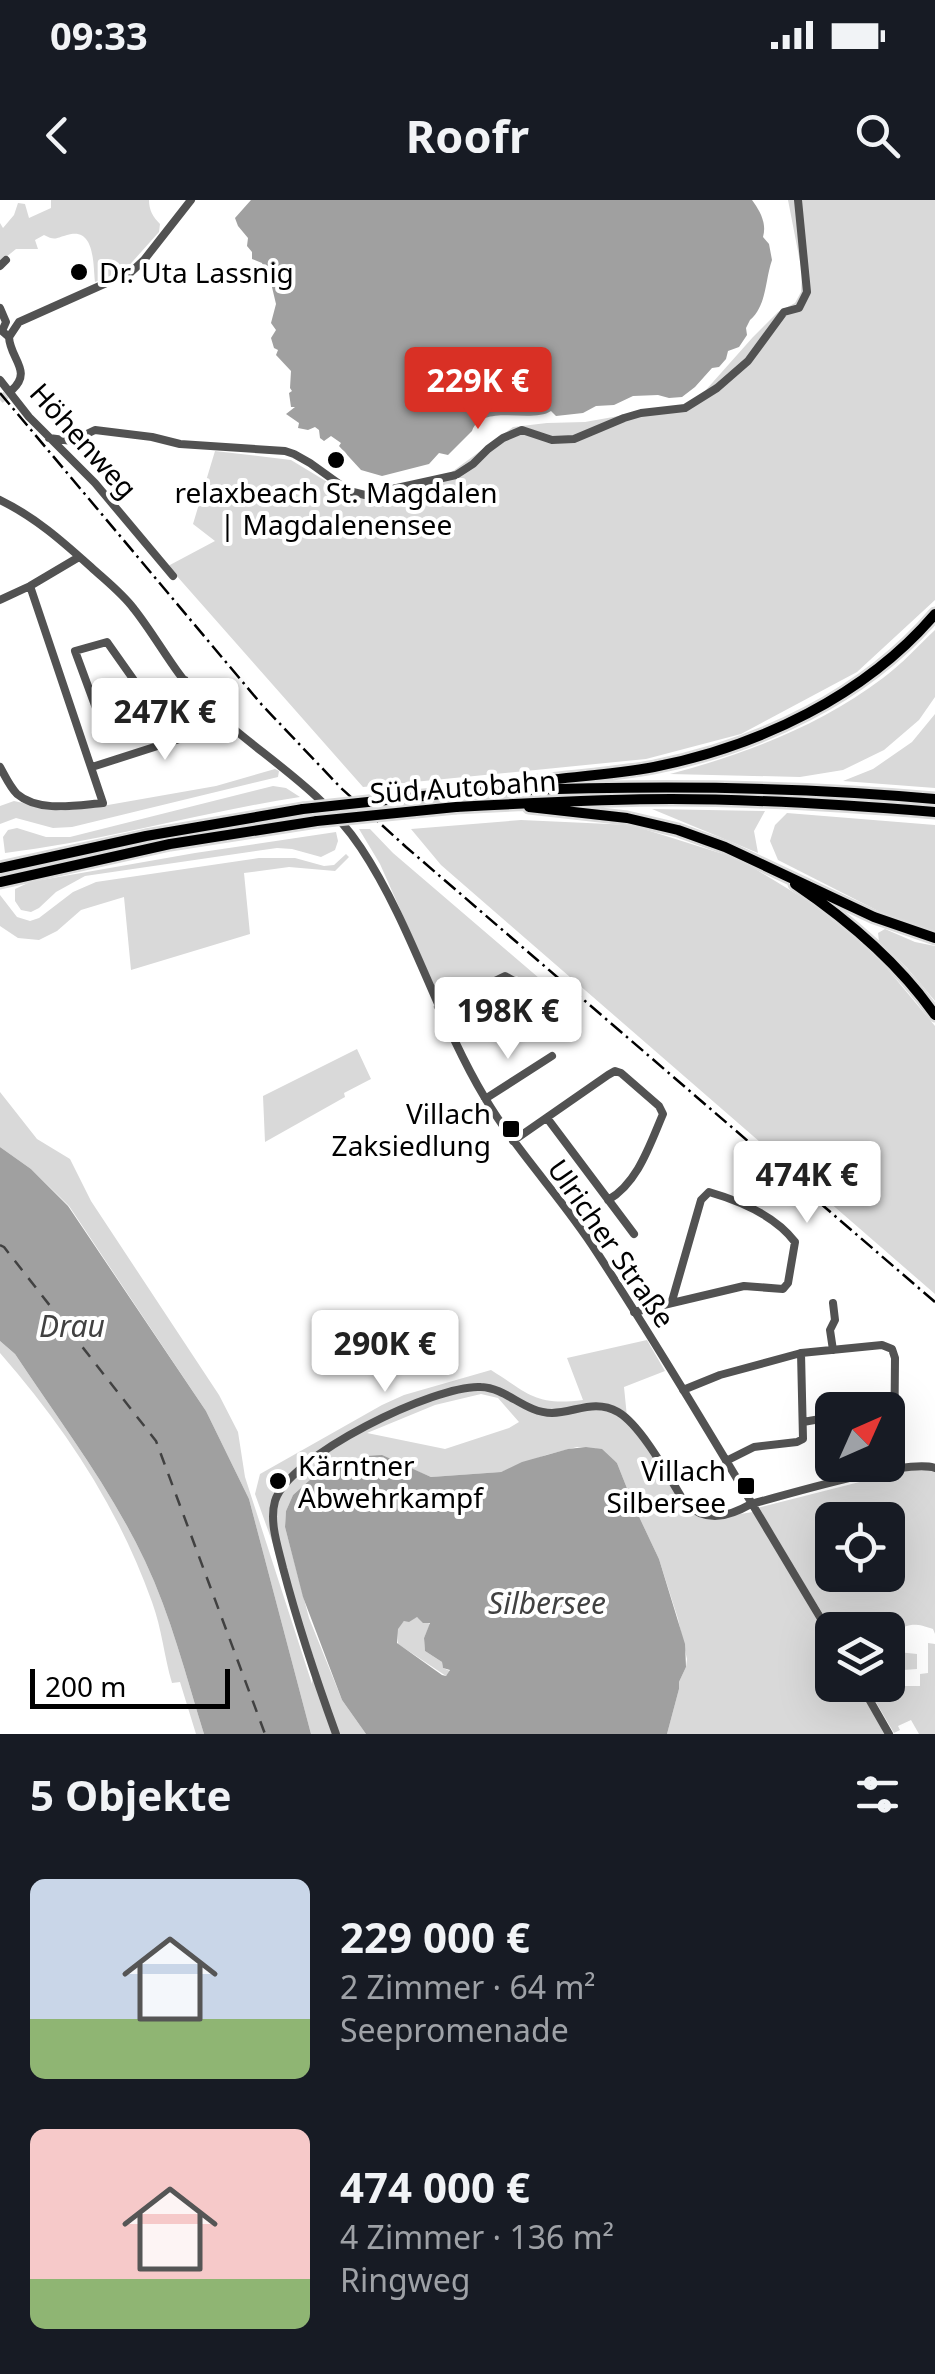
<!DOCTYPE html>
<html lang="de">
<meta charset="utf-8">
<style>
:root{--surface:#171b24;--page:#242831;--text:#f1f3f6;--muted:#9ea1a6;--accent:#d93025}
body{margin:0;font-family:"Noto Sans",sans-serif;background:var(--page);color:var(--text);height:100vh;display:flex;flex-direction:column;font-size:38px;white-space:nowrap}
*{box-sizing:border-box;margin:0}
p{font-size:32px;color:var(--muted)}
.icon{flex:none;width:55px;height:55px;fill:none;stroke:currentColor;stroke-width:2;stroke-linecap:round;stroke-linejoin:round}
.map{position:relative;height:1534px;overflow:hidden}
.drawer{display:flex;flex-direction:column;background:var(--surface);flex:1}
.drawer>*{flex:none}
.needle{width:65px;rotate:45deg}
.tools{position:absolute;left:815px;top:1192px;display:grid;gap:20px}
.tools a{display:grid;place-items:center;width:90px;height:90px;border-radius:15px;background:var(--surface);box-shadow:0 10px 40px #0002;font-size:50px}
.scale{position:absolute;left:30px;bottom:25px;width:200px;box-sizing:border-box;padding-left:10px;border:5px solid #000;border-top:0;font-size:28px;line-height:35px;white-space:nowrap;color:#000;-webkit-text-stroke:8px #fff;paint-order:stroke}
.price{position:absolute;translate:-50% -85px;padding:0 22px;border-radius:10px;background:#fff;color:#222;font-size:32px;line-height:65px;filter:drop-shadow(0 2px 5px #0008)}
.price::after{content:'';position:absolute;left:50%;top:60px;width:30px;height:22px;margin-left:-15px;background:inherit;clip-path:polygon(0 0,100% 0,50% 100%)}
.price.selected{background:var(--accent);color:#fff}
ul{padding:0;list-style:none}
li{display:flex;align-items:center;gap:30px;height:250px;padding:0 30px}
li span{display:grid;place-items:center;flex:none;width:280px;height:200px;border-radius:15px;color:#555}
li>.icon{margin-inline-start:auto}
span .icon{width:120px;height:120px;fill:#fffc;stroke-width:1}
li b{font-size:42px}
h2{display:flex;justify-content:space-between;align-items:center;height:120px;padding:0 30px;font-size:42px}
.status{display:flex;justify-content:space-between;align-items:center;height:70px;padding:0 50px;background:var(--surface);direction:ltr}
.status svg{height:28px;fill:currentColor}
header{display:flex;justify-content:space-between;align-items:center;height:130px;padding:0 30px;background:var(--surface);font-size:45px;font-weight:700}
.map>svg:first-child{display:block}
</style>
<div class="status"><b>09:33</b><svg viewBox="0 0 49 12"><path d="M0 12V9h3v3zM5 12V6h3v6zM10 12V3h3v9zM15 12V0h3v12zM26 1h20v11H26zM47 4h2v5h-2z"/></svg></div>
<header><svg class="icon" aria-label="back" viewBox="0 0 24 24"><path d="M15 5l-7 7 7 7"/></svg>Roofr<svg class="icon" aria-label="search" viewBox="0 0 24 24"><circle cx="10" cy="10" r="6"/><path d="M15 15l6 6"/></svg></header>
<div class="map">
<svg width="935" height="1534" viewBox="0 0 935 1534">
<rect width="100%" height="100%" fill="#fff"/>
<path fill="#d9d9d9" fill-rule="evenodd" d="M51,0h98c0,10 4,17 11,24l-1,8 -34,38 -30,12c-2,-18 0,-56 -28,-47 -11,3 -12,6 -23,0l-9,5 3,9h-22l-16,13v-39l3,5 11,-13 4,-12 7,1 4,14 22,-10z
M788,0h147v400l-78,72 -116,62 -95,25 -283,28 -195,-221 47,-25 -22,-17 22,-73 76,9 61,37 20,1 62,-13 79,-58 34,-4 38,-1 101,-18 19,-13 48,-54 25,-25 17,-9 6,-11 1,-20z
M935,430v67l-16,23 -35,30 -41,20 -43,7 -130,-3c76,-20 149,-48 213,-96 19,-14 35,-32 52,-48z
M935,514v74l-92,-7 30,-12 39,-27z
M275,569l4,2 -1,6 -206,50 -19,1 -37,-10 -16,6v-18l14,-5 47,10 47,-6 108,-19z
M273,586l13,2 14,9c-99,15 -195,44 -295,56l-2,-16 5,-7 9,-2 29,9h24z
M652,609l113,2 -11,20 4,22z
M787,613l148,12v106l-47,-15 -110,-56 -8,-19 5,-16z
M521,620l110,5 108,34 69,42 67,53 60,72v268l-494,-429 -30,-36z
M359,629h11l23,24 181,155 -11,9 -46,-41 -43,18 -6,-6 -28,11 -60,-135z
M336,632l2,9 -3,9 -14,7 -29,-8 -15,-1 -192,28 -29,16 -17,16 -8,4 -10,-2 -6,-9v-12l15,-7 165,-29z
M346,654l3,3 -14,14 -46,-4 -45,6 6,61 -119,36 -7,-73 -43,13 -24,21 -18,9 -21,-2 -18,-12v-31l17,22 13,4 9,-3 34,-26 23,-10 163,-24h36l29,8 10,-1z
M885,729l30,13 20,4v55l-28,-33 -28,-27 -1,-8z
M357,849l14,30 -27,14 1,4 -80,45 -2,-46z
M0,892l37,47 33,20 21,42 128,194 19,37 7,45 67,207 2,-26 -59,-164 5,-20 122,-69 22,-10 87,-25c38,24 45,36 92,30l-16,-42 80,-18 18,31 -41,16 3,30 65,96 42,2 19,-3 79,131v42h25l29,49h-219l12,-45v-7l7,-15 1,-8 -9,-40 -19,-60 -25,-53 -17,-43 -22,-15 -18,-1 -31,8 -45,17 -70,5 -49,-21h-15l-55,22 -19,17 -7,16 -1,16 24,91 33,82 24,34h-55l-62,-235 -43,-88 -137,-205 -38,-37 -31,-22zM481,1194l17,4 21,24 -10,6 -64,21 -78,-16 68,-28z
M0,1141l15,13c45,68 95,133 130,207 26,55 41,115 59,173h-8l-16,-52 -8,1c-8,-27 -10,-54 -20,-81 -34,-95 -86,-173 -152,-249z
M921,1269l14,3v162l-2,-5c-18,-6 -23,-6 -39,3l-3,-3 -58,1 -76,-122 142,-36zM832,1320h56v55h-56z
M417,1417l13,7 -6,14 1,13 17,11 1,6 7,3 -4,5 -48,-32 -1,-15 8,-9z
M928,1443l7,1v90h-16l-8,-14 -13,6 2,4 -6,3 -28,-48h22v-34l29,3v15l-14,1v16h17v-12l8,-1z"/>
<path fill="#a0a0a0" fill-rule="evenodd" d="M251,0h501c8,11 15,23 11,37l6,7 3,16c-7,20 -5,45 -22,60l-4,8 1,7 -8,12 -11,4 -2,8 -7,8 -7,1 -17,19 -13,10 -13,1 -11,-3 -25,1 -19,9 -18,1 -13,7 -27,3 -5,-5c-19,13 -69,-8 -79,20l-24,24 -9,-2 -10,11 -47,12 -21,-6 -22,-24 2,-3 -10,-7 -7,5 -4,-3 -1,-8 -4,-3 -7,3 -10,-2 1,-5 -13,-9 9,-7h-4l-2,-14 3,-2 -2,-3 1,-17 -15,-16 2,-5 -4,-2 -3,-10 5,-8 -5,-7 5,-19 -5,-21h-8l-1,-3 2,-12 -2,-5 -10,-4v-7l-5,-6 1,-8 -10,-12 -3,-8z
M0,947l31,22 37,37 138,205 43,88 62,235h-107c-18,-58 -33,-118 -59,-173 -35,-74 -85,-139 -130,-207l-15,-13z
M586,1247l16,2 15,14 17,43 25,53 26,85 1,23 -7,15v7l-12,45h-301l-24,-34 -39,-103 -18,-70 1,-16 7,-16 19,-17 55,-22 15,-1 49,22 70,-5 21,-10 46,-13zM417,1417l6,6h7l-6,15 1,13 17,11 1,6 7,2 -4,6 -4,-1 -45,-32 1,-14 6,-8 5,1z"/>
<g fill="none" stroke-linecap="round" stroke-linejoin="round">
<path stroke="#414141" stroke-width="2.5" stroke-dasharray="12 10" stroke-linecap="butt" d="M0,1045l4,2 152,194 109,293"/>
<path stroke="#d9d9d9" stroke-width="8" stroke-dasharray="8 4" stroke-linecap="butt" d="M0,200l12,-10"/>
<defs>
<path id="highway" d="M523,583c44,-6 88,-8 131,-16 105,-21 211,-71 281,-153
M442,594c165,-9 328,-10 493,5
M456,607c72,-4 144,-8 216,-8 88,0 176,6 263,13
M529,607l98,11 51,12 47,17 149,70 61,21
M0,668l146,-32 157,-27
M0,682l170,-38 147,-23
M795,684c53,36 103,78 140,131"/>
</defs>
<use href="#highway" stroke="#dbdbdb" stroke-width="15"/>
<path stroke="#525252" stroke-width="8" d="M0,66l6,-6
M0,108l6,14 -4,9 7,6
M0,180l29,37 66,66 78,93
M12,190c21,-19 -2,-31 -3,-53l10,-15 112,-50 13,-12 47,-60
M49,238l23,3 23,-11 57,7 28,7 105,7 9,3 16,9 39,28 16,4 91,-20 17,-11 15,-15 15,-11 19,-8 30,10 22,-1 50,-21 17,-5 44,-5 32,-20 31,-27 36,-49 15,-4 8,-16 -9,-92
M0,300c35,17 62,41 91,67 14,13 31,26 43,42 23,29 41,65 67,91 52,51 119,86 160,148 51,77 76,170 124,250 32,54 77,100 111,153 82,126 158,257 236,386
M0,400l30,-14 49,-29
M143,493l-36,-51 -32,9 21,57 89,-28
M0,567c5,9 10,20 17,27 22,19 61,11 86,9l-73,-217
M92,567l134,-43
M438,807l7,-5 25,-9 14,28 6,4c15,-5 34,-14 44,-25l-15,-16 -14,-8 -35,17
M485,899l67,-43
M547,918l87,116
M513,941l95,-66 7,-4 6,2 38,33 4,8c-13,30 -25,69 -55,86
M833,1103l2,17 -5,10 3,20
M634,1112l110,-26 39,3 5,-6 7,-41c-20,-27 -55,-41 -86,-50l-8,8 -29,101
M801,1153l81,-8 10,4 3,9 -1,110
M683,1190l37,-15 81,-22 2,86 -6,3 -43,5 -28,14
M803,1222l29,-5
M861,1485l28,49
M336,1534c-20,-55 -38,-109 -53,-166 -5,-21 -14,-46 -8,-67 13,-45 161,-117 206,-114 26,1 44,26 71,26 24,-1 43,-14 66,-1 24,14 52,67 67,91 21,20 43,14 66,1 35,-9 156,-46 184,-36"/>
<use href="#highway" stroke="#000" stroke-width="10"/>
<path stroke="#000" stroke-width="2.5" stroke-dasharray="15 5 2.5 5" stroke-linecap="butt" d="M0,193l262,312 79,83 65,59 529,455"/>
<defs>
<path id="highway-bridge" d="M303,609l139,-15
M317,621l139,-14"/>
</defs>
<use href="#highway-bridge" stroke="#dbdbdb" stroke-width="15" stroke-linecap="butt"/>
<use href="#highway-bridge" stroke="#000" stroke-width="10"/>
</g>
<g fill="#000" stroke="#fff" stroke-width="4">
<circle cx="79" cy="72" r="10"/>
<circle cx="336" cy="260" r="10"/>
<rect x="501" y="919" width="20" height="20" rx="5"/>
<circle cx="278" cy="1281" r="10"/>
<rect x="736" y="1276" width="20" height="20" rx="5"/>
</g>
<g text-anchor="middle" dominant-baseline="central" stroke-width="8" stroke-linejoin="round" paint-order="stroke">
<g font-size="28" fill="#000" stroke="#fff" text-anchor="start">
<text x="99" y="72">Dr. Uta Lassnig</text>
<text x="336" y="292" text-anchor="middle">relaxbeach St. Magdalen<tspan x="336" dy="32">| Magdalenensee</tspan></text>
<text x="491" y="913" text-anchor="end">Villach<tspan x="491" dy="32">Zaksiedlung</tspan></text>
<text x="298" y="1265">Kärntner<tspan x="298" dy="32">Abwehrkampf</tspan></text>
<text x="726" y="1270" text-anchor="end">Villach<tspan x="726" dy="32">Silbersee</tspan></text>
</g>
<g font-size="28" fill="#000" stroke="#fff">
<text transform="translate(84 240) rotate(48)">Höhenweg</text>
<text transform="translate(463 586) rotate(-4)">Süd Autobahn</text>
<text transform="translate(612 1043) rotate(55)">Ulricher Straße</text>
</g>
<g font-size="30" font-style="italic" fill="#414141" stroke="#fff">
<text x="72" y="1125">Drau</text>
<text x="547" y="1402">Silbersee</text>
</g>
</g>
</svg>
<div class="tools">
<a><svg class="needle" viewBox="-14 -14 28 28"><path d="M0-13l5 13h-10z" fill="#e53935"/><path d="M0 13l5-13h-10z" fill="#9ea1a6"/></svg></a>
<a><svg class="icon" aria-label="locate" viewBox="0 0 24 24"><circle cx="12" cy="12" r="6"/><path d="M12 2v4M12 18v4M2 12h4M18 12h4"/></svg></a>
<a><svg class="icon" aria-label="layers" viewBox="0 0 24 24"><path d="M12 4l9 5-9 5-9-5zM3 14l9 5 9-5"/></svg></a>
</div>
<div class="scale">200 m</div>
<b class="price selected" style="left:478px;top:232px">229K €</b>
<b class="price" style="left:165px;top:563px">247K €</b>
<b class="price" style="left:508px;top:862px">198K €</b>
<b class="price" style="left:807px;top:1026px">474K €</b>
<b class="price" style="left:385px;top:1195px">290K €</b>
</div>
<section class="drawer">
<h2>5 Objekte<svg class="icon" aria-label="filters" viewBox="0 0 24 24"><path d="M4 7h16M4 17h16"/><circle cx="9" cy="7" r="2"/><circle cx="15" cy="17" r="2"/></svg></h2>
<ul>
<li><span style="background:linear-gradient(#c9d6e8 70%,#8fb573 0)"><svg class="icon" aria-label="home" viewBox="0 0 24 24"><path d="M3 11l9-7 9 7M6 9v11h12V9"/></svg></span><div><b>229 000 €</b><p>2 Zimmer · 64 m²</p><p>Seepromenade</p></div></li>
<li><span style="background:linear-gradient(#f6c9c9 75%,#8fb573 0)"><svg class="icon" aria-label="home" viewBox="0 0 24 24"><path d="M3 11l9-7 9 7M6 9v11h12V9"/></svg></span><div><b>474 000 €</b><p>4 Zimmer · 136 m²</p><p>Ringweg</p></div></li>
</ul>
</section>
